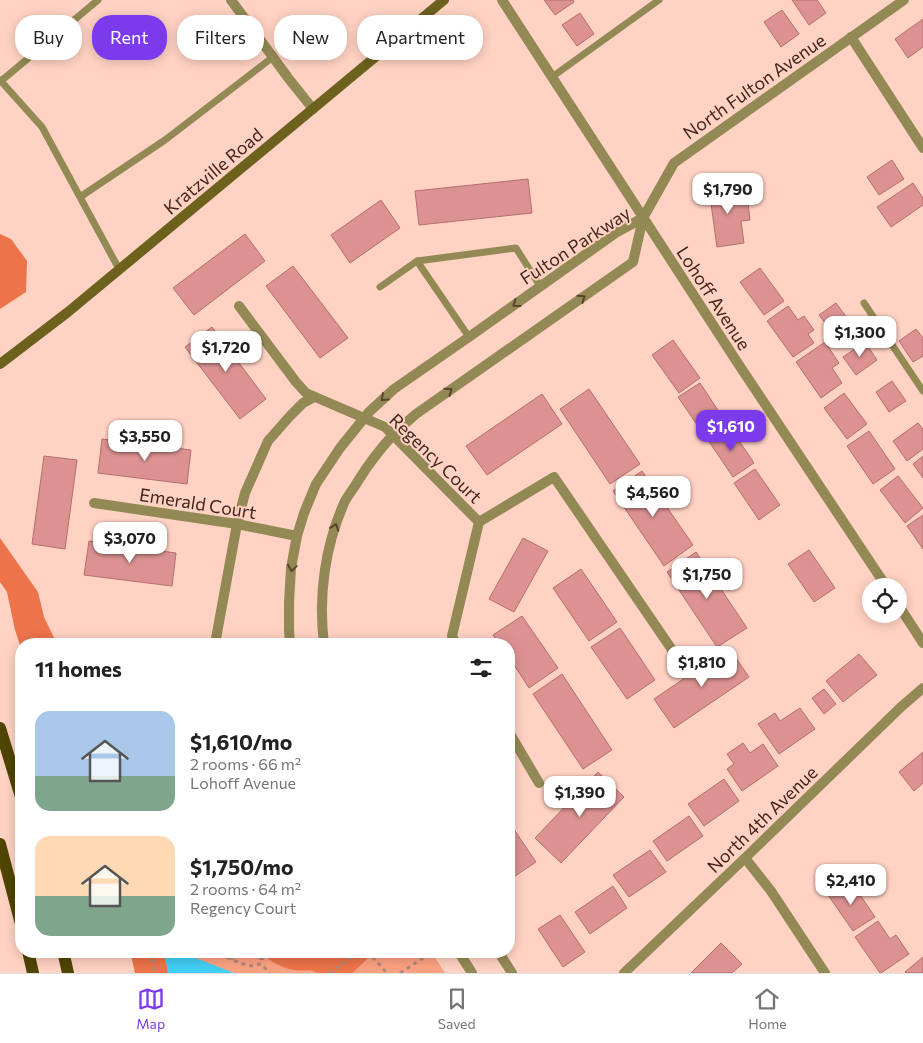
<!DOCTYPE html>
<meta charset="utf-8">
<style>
:root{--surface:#fff;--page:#f2f2f2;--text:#222;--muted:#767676;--line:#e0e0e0;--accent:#7c3aed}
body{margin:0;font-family:Commissioner,sans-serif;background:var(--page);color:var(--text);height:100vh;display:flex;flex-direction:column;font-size:19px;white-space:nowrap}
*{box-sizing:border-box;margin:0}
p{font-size:16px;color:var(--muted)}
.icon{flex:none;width:28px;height:28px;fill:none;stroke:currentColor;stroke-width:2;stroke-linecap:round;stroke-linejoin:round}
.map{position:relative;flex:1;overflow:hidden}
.panel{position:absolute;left:15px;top:638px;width:500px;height:320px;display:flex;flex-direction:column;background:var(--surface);border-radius:20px;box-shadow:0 2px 12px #0003}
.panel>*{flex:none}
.banner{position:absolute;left:15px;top:15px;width:500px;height:45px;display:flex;gap:10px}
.fabs{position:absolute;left:862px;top:578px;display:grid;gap:10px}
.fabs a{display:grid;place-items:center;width:45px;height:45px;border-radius:50%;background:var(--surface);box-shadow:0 2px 12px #0003;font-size:25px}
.price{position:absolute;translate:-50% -42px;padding:0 11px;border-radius:10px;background:#fff;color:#222;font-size:16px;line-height:32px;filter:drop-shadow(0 1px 2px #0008)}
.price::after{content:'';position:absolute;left:50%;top:30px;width:15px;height:11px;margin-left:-8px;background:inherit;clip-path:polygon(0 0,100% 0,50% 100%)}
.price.on{background:var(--accent);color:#fff}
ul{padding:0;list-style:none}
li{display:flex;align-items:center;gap:15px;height:125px;padding:0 20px}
li span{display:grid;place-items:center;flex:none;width:140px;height:100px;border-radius:15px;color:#555}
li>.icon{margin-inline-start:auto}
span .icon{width:60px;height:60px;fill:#fffc;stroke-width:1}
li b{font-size:21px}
h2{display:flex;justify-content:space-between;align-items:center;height:60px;padding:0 20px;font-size:21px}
.tag{padding:0 18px;border-radius:20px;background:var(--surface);box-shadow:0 2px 12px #0003;font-size:18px;line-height:45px}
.tag.on{background:var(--accent);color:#fff}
.menu{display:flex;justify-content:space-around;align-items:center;height:70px;border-top:1px solid var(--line);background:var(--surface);font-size:14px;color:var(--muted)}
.menu a{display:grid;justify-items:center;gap:2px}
.menu .on{color:var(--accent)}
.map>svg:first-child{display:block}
</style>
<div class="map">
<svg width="923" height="973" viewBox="0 0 923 973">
<rect width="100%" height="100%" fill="#ffd2c3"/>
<path fill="#fda283" d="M143,951h288l14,22h-299z"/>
<path fill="#ed744a" d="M0,234l11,5 16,22 -1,31 -26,17z
M0,538l38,54 6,25 13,27h-36v4l-6,-18 -8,-38 -7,-10z
M130,951h34l4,22h-33z
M257,951h119l-24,22h-34l-8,-3c-23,3 -35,-6 -53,-19z"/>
<path fill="#41cff5" d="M164,951h18l1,2 51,20h-66z"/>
<path fill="#dd9292" stroke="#b56e6e" d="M544,0h29l1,2 -19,13z
M792,0h25l9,13 -17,12z
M782,10l17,24 -18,13 -17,-25z
M580,13l14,21 -17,12 -15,-21z
M923,19v28l-15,11 -13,-19z
M892,160l12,19 -25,16 -12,-18z
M528,179l4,34 -113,12 -4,-34z
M913,183l10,15v7l-32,22 -14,-20z
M739,185l3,19 6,-1 2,17 -9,1 3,22 -27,4 -8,-58z
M381,200l19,28 -50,35 -19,-28z
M245,234l20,27 -71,54 -21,-27z
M293,266l55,72 -28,20 -54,-72z
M760,268l24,33 -20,14 -24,-33z
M836,303l11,15 -17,12 -11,-15z
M788,306l10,14 6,-4 10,14 -6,4 6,9 -21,14 -26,-36z
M212,327l54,72 -26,20 -55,-72z
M916,329l7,9v18l-10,6 -14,-21z
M673,340l27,38 -21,15 -27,-38z
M825,342l14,21 -7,5 10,15 -21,15 -25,-36z
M865,342l12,18 -21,15 -13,-18z
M892,381l14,20 -17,11 -13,-20z
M700,383l25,38 -21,14 -26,-38z
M589,389l51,75 -30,20 -50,-75z
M844,393l23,31 -20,15 -23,-31z
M542,394l20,30 -75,51 -21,-29z
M918,423l5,6v20l-16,12 -14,-20z
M729,426l25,37 -21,14 -25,-37z
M869,431l26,38 -22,15 -26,-38z
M102,439l89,11 -4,34 -89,-11z
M44,456l33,4 -12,89 -33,-5z
M923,456v22l-10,-14z
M755,469l25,36 -21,15 -25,-37z
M642,471l51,74 -29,21 -51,-75z
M898,476l25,32 -18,15 -25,-33z
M923,515v34l-16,-23z
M523,538l25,13 -34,61 -25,-13z
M89,541l87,12 -4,33 -88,-11z
M809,550l26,38 -21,14 -26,-38z
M696,552l51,76 -30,19 -50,-75z
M581,569l36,53 -28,19 -36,-53z
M522,616l36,52 -29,20 -20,-31v-13h-10l-6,-9z
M620,628l35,52 -28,19 -36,-52z
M729,648l20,29 -75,51 -20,-29z
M859,654l18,21 -34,27 -17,-21z
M562,674l50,76 -29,19 -50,-75z
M824,689l12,15 -12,10 -12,-16z
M800,708l15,21 -36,25 -21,-30 17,-11 5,8z
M743,743l7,10 13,-9 15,22 -36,25 -15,-22 7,-5 -7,-10z
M923,752v31l-9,8 -15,-19z
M598,772l26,25 -63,66 -26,-25z
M724,779l15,22 -35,25 -16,-22z
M689,816l14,20 -36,25 -14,-20z
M509,822l27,40 -27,18z
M650,850l16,22 -37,25 -16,-22z
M850,880l25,37 -22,14 -25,-36z
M613,886l14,22 -37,26 -15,-22z
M560,915l25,37 -22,15 -25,-38z
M878,921l12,18 6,-4 13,19 -28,19h-1l-25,-36z
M721,943l21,21 -10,9h-41z
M923,957v16h-17l-1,-1z"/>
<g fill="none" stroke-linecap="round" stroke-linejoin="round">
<path stroke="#ae897c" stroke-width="3" stroke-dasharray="4 4" stroke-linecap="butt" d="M151,951l4,22
M212,951l28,12 11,3 10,-2 9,9
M367,951l20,22
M231,959l11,-8 20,8
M262,960l2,-9
M329,973l32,-22
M400,973l34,-22"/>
<path stroke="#938955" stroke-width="7" d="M552,77l107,-77
M0,80l42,47 77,142
M1,81l97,-81
M80,197l85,-57 108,-83
M417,261l52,76
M380,287l37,-26 99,-13 24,38
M864,303l59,88"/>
<path stroke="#938955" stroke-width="10" d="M231,0l58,79 24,30
M502,0l237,365 147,221
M851,37l72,111
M239,306l57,76 10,11 79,34 94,95
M94,503l143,21 60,12
M479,522l75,-45 123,180
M899,606l24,37
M215,644l22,-120 8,-31 23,-52 22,-25 13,-13 11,-6
M290,644l-1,-14v-28l2,-34 6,-32 7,-23 12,-29 24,-36 29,-36 25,-23 75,-52 148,-105 26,-14
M324,644c-6,-48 1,-99 21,-143 4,-7 9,-13 13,-20 10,-16 22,-32 35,-46 7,-7 15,-14 23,-21l217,-152 10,-44 31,-55 230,-163
M456,644l-4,-8 27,-114
M509,732l30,51
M745,858l26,33 54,82
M458,951l14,22
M498,951l14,22
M624,973l121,-115 156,-151 22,-19"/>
<path stroke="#6c611d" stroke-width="10" d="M0,364l68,-52 376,-312"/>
<path stroke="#4f4400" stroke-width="12" d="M0,728l21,69
M0,844l21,80
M28,951l5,22
M63,951l5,22"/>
</g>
<defs><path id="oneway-chevron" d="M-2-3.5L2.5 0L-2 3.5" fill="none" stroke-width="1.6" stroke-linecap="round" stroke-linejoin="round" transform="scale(1.25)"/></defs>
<g stroke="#5a432d">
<use href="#oneway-chevron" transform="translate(582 298) rotate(-35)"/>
<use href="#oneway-chevron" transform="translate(516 304) rotate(144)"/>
<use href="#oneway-chevron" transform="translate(449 391) rotate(-35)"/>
<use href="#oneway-chevron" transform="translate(384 398) rotate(138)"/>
<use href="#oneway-chevron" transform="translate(335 527) rotate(-71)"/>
<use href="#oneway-chevron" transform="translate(292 568) rotate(98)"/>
</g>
<g text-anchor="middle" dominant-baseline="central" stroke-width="4" stroke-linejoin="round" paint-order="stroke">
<g font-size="18" fill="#41251c" stroke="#ffd2c3">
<text transform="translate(754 86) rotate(-35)">North Fulton Avenue</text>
<text transform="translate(213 171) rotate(-40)">Kratzville Road</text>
<text transform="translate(575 245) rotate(-33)">Fulton Parkway</text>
<text transform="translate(714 298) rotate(57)">Lohoff Avenue</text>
<text transform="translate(436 458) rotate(44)">Regency Court</text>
<text transform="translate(198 503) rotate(9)">Emerald Court</text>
<text transform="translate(762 819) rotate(-44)">North 4th Avenue</text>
</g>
</g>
</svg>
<div class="fabs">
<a><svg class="icon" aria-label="locate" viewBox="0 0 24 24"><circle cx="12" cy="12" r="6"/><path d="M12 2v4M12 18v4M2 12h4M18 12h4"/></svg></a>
</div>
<b class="price" style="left:728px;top:215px">$1,790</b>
<b class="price" style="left:860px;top:358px">$1,300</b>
<b class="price" style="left:226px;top:373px">$1,720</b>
<b class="price on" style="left:731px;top:452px">$1,610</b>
<b class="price" style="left:145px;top:462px">$3,550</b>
<b class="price" style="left:653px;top:518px">$4,560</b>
<b class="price" style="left:130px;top:564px">$3,070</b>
<b class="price" style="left:707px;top:600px">$1,750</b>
<b class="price" style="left:702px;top:688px">$1,810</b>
<b class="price" style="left:580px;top:818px">$1,390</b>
<b class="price" style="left:851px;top:906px">$2,410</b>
<div class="banner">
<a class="tag">Buy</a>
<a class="tag on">Rent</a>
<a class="tag">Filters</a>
<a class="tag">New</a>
<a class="tag">Apartment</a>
</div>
<section class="panel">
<h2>11 homes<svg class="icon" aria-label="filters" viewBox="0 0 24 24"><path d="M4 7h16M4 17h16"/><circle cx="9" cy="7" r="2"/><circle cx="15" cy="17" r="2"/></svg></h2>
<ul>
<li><span style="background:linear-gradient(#a9c7e8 65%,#7fa58c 0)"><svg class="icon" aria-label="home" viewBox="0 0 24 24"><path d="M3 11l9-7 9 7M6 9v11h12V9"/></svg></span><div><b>$1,610/mo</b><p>2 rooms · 66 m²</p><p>Lohoff Avenue</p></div></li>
<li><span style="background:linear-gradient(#ffd9b3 60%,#7fa58c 0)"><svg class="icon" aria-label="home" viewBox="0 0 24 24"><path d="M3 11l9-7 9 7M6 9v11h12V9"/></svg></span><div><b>$1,750/mo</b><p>2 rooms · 64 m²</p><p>Regency Court</p></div></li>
</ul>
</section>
</div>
<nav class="menu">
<a class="on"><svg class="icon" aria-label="map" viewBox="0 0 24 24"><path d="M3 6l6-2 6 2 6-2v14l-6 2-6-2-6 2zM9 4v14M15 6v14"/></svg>Map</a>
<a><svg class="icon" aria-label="saved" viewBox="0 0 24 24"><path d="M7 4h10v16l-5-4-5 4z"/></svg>Saved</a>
<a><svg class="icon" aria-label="home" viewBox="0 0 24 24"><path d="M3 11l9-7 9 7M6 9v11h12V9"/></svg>Home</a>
</nav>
